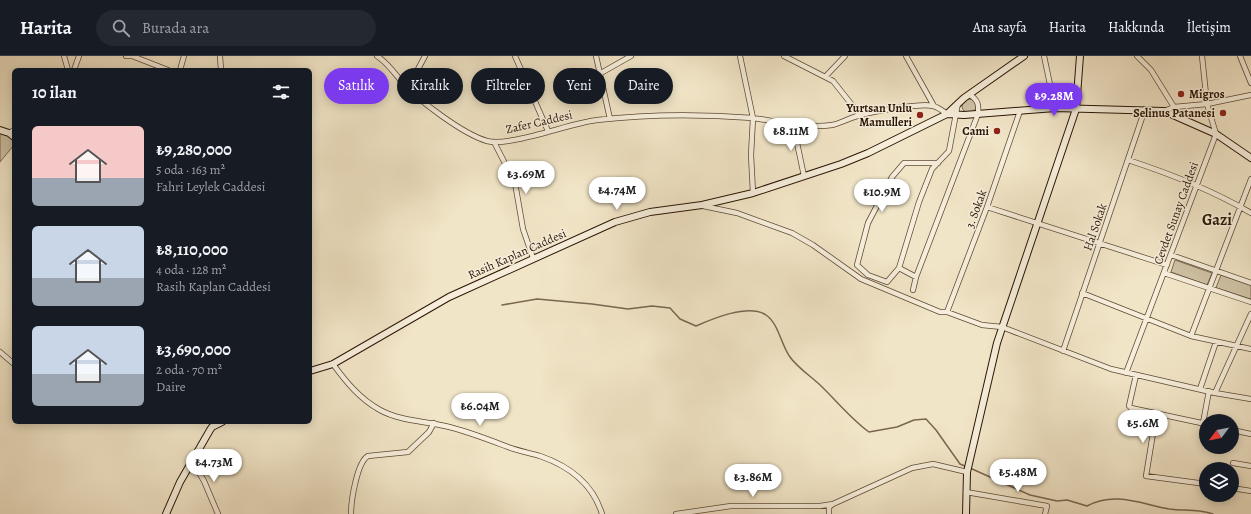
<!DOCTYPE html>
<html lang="tr">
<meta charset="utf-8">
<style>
:root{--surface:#171b24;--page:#242831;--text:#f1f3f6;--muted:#9ea1a6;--line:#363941;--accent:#7c3aed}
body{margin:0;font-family:Alegreya,serif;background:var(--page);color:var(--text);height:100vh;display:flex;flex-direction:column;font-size:15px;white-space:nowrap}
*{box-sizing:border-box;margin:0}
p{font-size:13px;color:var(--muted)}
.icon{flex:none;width:22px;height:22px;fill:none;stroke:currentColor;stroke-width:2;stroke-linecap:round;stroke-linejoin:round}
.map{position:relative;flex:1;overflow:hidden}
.details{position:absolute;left:12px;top:12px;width:300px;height:356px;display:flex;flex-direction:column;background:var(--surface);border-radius:6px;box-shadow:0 2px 10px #0003}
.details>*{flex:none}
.guide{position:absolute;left:324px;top:12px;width:380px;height:36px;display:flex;gap:8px}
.needle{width:26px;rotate:238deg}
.tools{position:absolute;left:1199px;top:358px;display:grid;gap:8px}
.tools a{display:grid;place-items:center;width:40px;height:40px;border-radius:50%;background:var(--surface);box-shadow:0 2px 10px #0003;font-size:20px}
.price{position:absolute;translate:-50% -34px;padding:0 9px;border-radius:14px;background:#fff;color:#222;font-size:13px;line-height:26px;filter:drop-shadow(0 1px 2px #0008)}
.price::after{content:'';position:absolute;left:50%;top:24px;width:12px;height:9px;margin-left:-6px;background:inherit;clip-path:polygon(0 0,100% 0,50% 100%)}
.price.selected{background:var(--accent);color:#fff}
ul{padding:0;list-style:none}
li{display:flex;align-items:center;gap:12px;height:100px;padding:0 20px}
li span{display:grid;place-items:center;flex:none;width:112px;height:80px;border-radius:6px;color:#555}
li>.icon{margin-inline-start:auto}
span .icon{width:48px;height:48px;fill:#fffc;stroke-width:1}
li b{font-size:17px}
h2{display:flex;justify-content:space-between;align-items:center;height:48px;padding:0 20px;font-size:17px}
.pill{padding:0 14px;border-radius:18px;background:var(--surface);box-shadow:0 2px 10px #0003;font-size:14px;line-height:36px}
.pill.selected{background:var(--accent);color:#fff}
header{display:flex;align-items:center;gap:24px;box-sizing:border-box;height:56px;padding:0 20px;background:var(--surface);border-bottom:1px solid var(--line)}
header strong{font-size:19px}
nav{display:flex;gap:22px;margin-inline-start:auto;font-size:14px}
.search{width:280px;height:36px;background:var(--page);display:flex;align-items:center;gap:10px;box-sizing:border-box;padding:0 14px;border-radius:22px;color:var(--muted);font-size:15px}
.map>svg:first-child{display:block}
</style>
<header>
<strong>Harita</strong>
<div class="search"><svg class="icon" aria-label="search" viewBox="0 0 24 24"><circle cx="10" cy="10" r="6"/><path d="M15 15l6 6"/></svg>Burada ara</div>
<nav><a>Ana sayfa</a><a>Harita</a><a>Hakkında</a><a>İletişim</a></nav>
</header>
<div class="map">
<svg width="1251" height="458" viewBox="0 0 1251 458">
<rect width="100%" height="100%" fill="#f1e5c7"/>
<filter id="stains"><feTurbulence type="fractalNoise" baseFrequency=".005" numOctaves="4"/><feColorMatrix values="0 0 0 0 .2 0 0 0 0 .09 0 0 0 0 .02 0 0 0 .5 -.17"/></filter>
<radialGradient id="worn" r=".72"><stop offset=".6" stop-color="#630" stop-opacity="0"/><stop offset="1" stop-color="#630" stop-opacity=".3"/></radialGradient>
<path fill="#cfc2a6" stroke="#7c6c55" d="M962 50a7 7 0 1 1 14 0a7 7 0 1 1-14 0Z
M0,74l14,7v8l-14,17z
M1175,204l37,13 -5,12 -36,-13z
M1221,219l30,10v16l-36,-11z"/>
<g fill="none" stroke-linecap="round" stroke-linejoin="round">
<path stroke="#796751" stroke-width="1.5" d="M502,249l35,-6 55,5 36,5 24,-3 18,2 10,11 16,7c16,-7 53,-23 70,-11 13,9 15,30 24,42 7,10 19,18 29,27 17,16 31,34 50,48l28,-5 17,-7 12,-1 10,11 24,34 7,3
M970,412l60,27 27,6 10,-1 20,6c28,-15 54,-2 82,3 15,2 29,0 44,5"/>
<defs>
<path id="street" d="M64,0l4,14
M126,0h6l36,14
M220,0l1,14
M377,0c11,7 17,17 25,26 17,19 61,52 85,59 23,6 83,-18 110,-21 52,-6 105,-6 156,-2 23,3 56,11 79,7 10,-2 19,-8 29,-10 15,-4 59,-12 72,-9 5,1 10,5 14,8
M515,0l33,75
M596,0l14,63
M740,0l13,62 -2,37 2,38
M784,0l49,25 27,34
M906,0l28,50
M1044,0l11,52
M1137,0l14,14 23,37
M1240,0l11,27
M74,14l5,-14
M180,14l4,-14
M601,17l30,-17
M826,20l19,-20
M408,32l17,-32
M958,47l-9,48 -17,18 -13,33 -20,66 17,9 62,-163c1,-9 0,-14 -8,-19
M1164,55l10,-4 33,-3 44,-9
M793,68l11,52
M9,77l5,-3
M494,86l21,41 8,46 10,29
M1128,104c43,14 84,30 123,53
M703,150l34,7 55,20 21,12 48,34 79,33h7l35,13 20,2 109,42 104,24 36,6
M987,151l180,58
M1171,199l80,28
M899,212l-12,14 -19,-7 -11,-10 11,-42 24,-46 12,-14h34
M1164,217l87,29
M913,234l3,-13
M1082,237l109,43 60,13
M947,256l40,-105 33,-96
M1191,280l60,-157
M1063,295l82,-242
M0,296l14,12
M333,308c13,18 27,35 47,46 20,11 44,11 65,16 22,5 42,13 63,21 11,4 22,6 32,9 29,10 53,28 62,58
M1126,317l90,-239 -9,-30 -5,-48
M1136,319l-7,31 2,2 75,16
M1200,333l16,-47
M1215,337l36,-79
M1156,359l-10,61 60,8
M1203,367l6,-32
M1232,374l19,4
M192,405l12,20 14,33
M1233,407l18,3
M1232,432l19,3
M966,436l81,14 -2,8
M351,458c0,-13 6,-52 17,-58l40,-4 21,-20 5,-9
M676,458l55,-8h89l13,-2
M829,458v-7l4,-3 79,-36 21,-4 34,8"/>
<path id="secondary" d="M947,58l17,1 91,-7 109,3 52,23 35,24
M0,74l9,3 5,4
M310,315l23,-7 116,-67 166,-75 35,-10 52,-7 51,-12 88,-29 27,-11 79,-39 17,-16 60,-42
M166,458l14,-32 30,-52 2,-3 10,-5
M966,458l1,-42 30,-129 79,-234 4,-53"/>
</defs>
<use href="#street" stroke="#5c4935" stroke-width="6"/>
<use href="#secondary" stroke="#2a1504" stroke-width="8"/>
<use href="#street" stroke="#f6eedb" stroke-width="4.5"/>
<use href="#secondary" stroke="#f6eedb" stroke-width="6"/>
</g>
<g fill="#8f2418" stroke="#f6eedb" stroke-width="1.5">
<circle cx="1181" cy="38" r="4"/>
<circle cx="1223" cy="57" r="4"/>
<circle cx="920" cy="59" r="4"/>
<circle cx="997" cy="75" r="4"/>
</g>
<g text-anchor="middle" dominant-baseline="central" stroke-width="3" stroke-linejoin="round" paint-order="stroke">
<g font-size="12" font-weight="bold" fill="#2a1504" stroke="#f6eedb" text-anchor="end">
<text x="1189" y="38" text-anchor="start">Migros</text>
<text x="912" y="52">Yurtsan Unlu<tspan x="912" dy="14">Mamulleri</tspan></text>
<text x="1215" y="57">Selinus Patanesi</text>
<text x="989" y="75">Cami</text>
</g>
<g font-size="12" fill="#2a1504" stroke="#f6eedb">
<text transform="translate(539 66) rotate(-13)">Zafer Caddesi</text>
<text transform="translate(976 153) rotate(-70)">3. Sokak</text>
<text transform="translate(1176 157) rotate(-70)">Cevdet Sunay Caddesi</text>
<text transform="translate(1095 171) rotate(-71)">Hal Sokak</text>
<text transform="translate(517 198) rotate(-24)">Rasih Kaplan Caddesi</text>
</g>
<g font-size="16" font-weight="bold" fill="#2a1504" stroke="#f6eedb">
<text x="1217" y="164">Gazi</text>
</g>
</g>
<rect width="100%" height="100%" filter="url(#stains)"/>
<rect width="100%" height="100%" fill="url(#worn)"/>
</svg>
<div class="tools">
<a><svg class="needle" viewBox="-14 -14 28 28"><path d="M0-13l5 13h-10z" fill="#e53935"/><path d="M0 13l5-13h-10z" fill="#9ea1a6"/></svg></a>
<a><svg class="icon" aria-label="layers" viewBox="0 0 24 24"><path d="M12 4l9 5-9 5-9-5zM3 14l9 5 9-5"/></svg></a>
</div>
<b class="price selected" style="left:1054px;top:61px">₺9.28M</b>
<b class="price" style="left:791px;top:96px">₺8.11M</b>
<b class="price" style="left:526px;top:139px">₺3.69M</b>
<b class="price" style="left:617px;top:155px">₺4.74M</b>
<b class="price" style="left:882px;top:157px">₺10.9M</b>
<b class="price" style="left:480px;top:371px">₺6.04M</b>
<b class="price" style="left:1143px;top:388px">₺5.6M</b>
<b class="price" style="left:214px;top:427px">₺4.73M</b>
<b class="price" style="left:1018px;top:437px">₺5.48M</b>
<b class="price" style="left:753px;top:442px">₺3.86M</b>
<div class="guide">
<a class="pill selected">Satılık</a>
<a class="pill">Kiralık</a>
<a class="pill">Filtreler</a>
<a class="pill">Yeni</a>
<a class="pill">Daire</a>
</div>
<section class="details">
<h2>10 ilan<svg class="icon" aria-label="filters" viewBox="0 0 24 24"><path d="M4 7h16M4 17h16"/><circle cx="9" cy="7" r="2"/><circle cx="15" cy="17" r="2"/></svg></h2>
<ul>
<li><span style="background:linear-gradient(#f6c9c9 65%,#9aa5b1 0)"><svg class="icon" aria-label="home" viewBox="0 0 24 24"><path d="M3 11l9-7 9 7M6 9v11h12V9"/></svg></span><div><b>₺9,280,000</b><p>5 oda · 163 m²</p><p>Fahri Leylek Caddesi</p></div></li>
<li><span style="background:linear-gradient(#c9d6e8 65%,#9aa5b1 0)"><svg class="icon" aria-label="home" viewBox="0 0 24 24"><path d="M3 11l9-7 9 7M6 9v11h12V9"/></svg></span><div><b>₺8,110,000</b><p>4 oda · 128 m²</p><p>Rasih Kaplan Caddesi</p></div></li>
<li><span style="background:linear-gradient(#c9d6e8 60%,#9aa5b1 0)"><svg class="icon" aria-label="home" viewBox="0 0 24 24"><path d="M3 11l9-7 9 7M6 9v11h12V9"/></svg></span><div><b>₺3,690,000</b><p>2 oda · 70 m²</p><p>Daire</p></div></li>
</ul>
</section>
</div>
